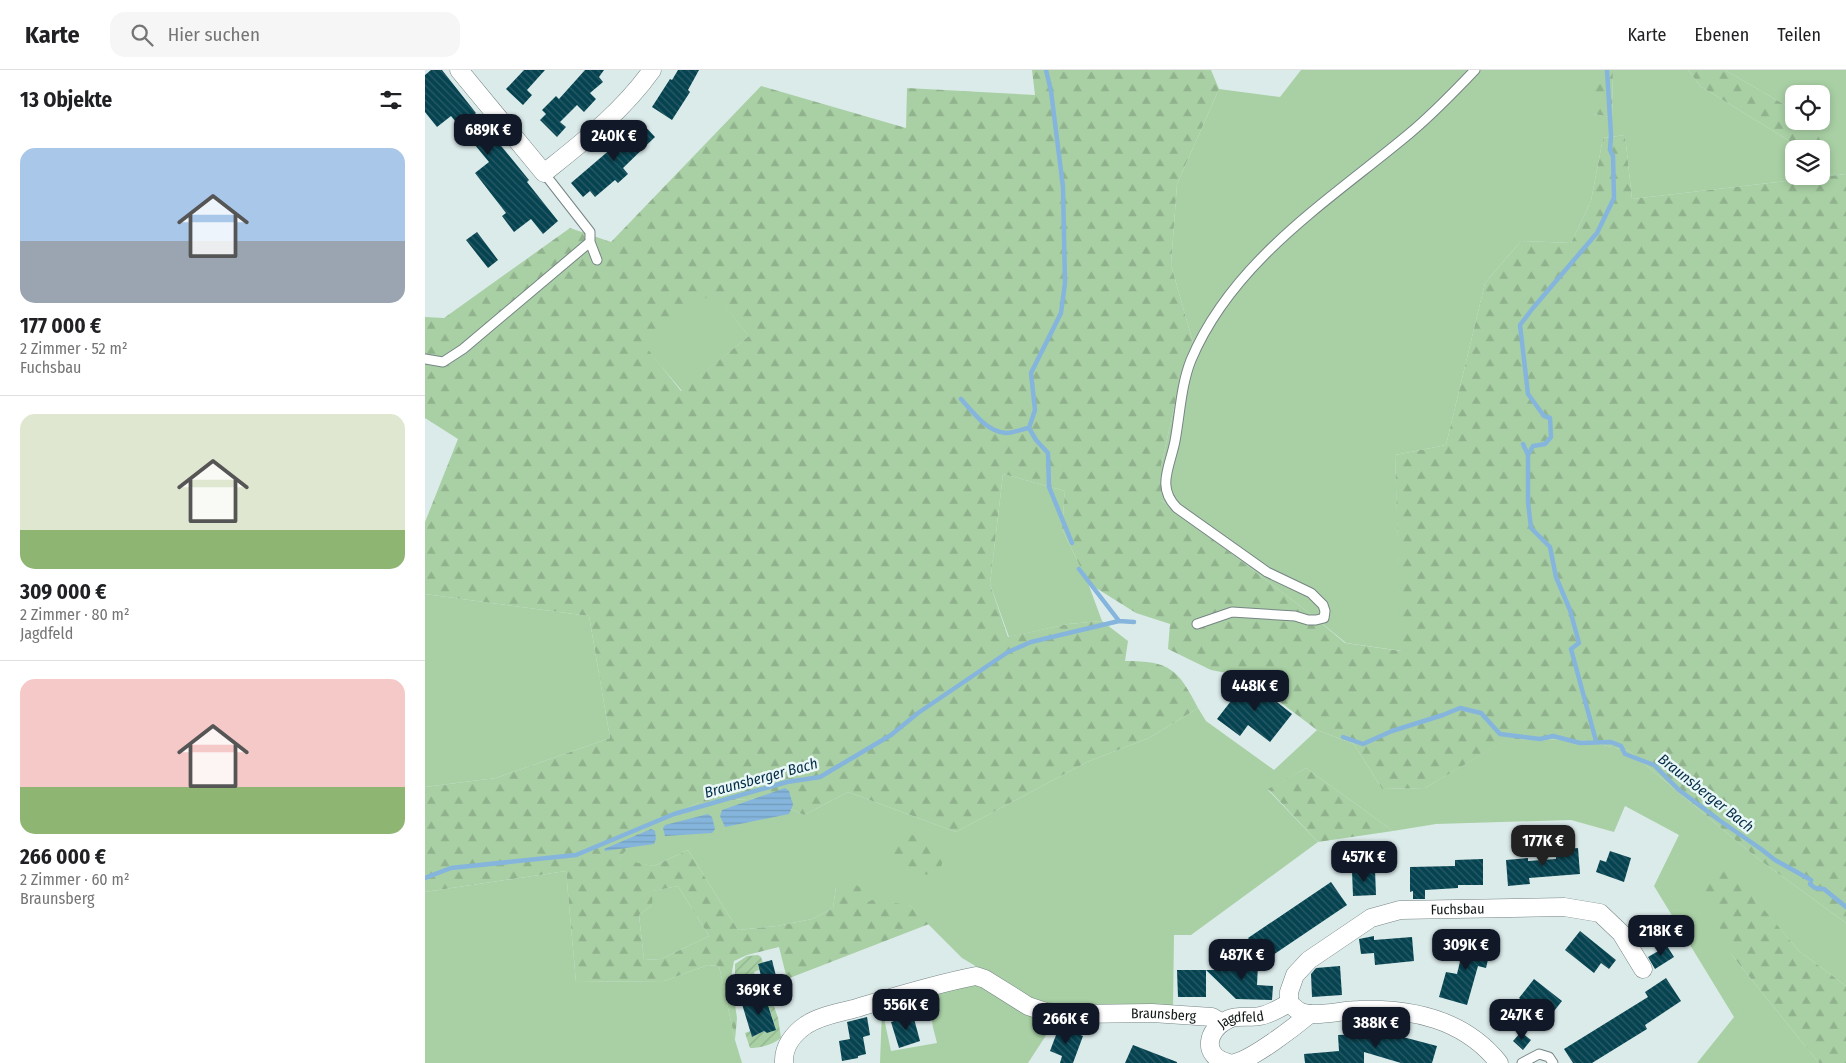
<!DOCTYPE html>
<html lang="de">
<meta charset="utf-8">
<style>
:root{--surface:#fff;--page:#f6f6f6;--text:#202124;--muted:#757577;--line:#e0e0e0;--accent:#111827}
body{margin:0;font-family:"Fira Sans Condensed",sans-serif;background:var(--page);color:var(--text);height:100vh;display:flex;flex-direction:column;font-size:19px;white-space:nowrap}
*{box-sizing:border-box;margin:0}
p{font-size:16px;color:var(--muted)}
.icon{flex:none;width:28px;height:28px;fill:none;stroke:currentColor;stroke-width:2;stroke-linecap:round;stroke-linejoin:round}
.map{position:relative;flex:1;overflow:hidden}
.side{display:flex;flex-direction:column;background:var(--surface);width:425px}
.side>*{flex:none}
.controls{position:absolute;left:1360px;top:15px;display:grid;gap:10px}
.controls a{display:grid;place-items:center;width:45px;height:45px;border-radius:10px;background:var(--surface);box-shadow:0 2px 8px #0003;font-size:25px}
.price{position:absolute;translate:-50% -42px;padding:0 11px;border-radius:10px;background:var(--accent);color:#fff;font-size:16px;line-height:32px;filter:drop-shadow(0 1px 2px #0008)}
.price::after{content:'';position:absolute;left:50%;top:30px;width:15px;height:11px;margin-left:-8px;background:inherit;clip-path:polygon(0 0,100% 0,50% 100%)}
.price.on{background:#222;color:#fff}
ul{padding:0;list-style:none}
li{display:grid;align-content:center;gap:10px;height:265px;padding:0 20px}
li+li{border-top:1px solid var(--line)}
li span{display:grid;place-items:center;height:155px;border-radius:15px;color:#555}
li>.icon{margin-inline-start:auto}
span .icon{width:90px;height:90px;fill:#fffc;stroke-width:1}
li b{font-size:21px}
h2{display:flex;justify-content:space-between;align-items:center;height:60px;padding:0 20px;font-size:21px}
header{display:flex;align-items:center;gap:30px;box-sizing:border-box;height:70px;padding:0 25px;background:var(--surface);border-bottom:1px solid var(--line)}
header strong{font-size:24px}
nav{display:flex;gap:28px;margin-inline-start:auto;font-size:18px}
.search{width:350px;height:45px;background:var(--page);display:flex;align-items:center;gap:12px;box-sizing:border-box;padding:0 18px;border-radius:15px;color:var(--muted);font-size:19px}
main{display:flex;flex:1;min-height:0}
.map>svg:first-child{display:block}
</style>
<header>
<strong>Karte</strong>
<div class="search"><svg class="icon" aria-label="search" viewBox="0 0 24 24"><circle cx="10" cy="10" r="6"/><path d="M15 15l6 6"/></svg>Hier suchen</div>
<nav><a>Karte</a><a>Ebenen</a><a>Teilen</a></nav>
</header>
<main>
<section class="side">
<h2>13 Objekte<svg class="icon" aria-label="filters" viewBox="0 0 24 24"><path d="M4 7h16M4 17h16"/><circle cx="9" cy="7" r="2"/><circle cx="15" cy="17" r="2"/></svg></h2>
<ul>
<li><span style="background:linear-gradient(#a9c7e8 60%,#9aa5b1 0)"><svg class="icon" aria-label="home" viewBox="0 0 24 24"><path d="M3 11l9-7 9 7M6 9v11h12V9"/></svg></span><div><b>177 000 €</b><p>2 Zimmer · 52 m²</p><p>Fuchsbau</p></div></li>
<li><span style="background:linear-gradient(#dfe7d0 75%,#8fb573 0)"><svg class="icon" aria-label="home" viewBox="0 0 24 24"><path d="M3 11l9-7 9 7M6 9v11h12V9"/></svg></span><div><b>309 000 €</b><p>2 Zimmer · 80 m²</p><p>Jagdfeld</p></div></li>
<li><span style="background:linear-gradient(#f6c9c9 70%,#8fb573 0)"><svg class="icon" aria-label="home" viewBox="0 0 24 24"><path d="M3 11l9-7 9 7M6 9v11h12V9"/></svg></span><div><b>266 000 €</b><p>2 Zimmer · 60 m²</p><p>Braunsberg</p></div></li>
</ul>
</section>
<div class="map">
<svg width="1421" height="993" viewBox="0 0 1421 993">
<defs>
<pattern id="forest-firs" width="22" height="20" patternUnits="userSpaceOnUse" patternTransform="scale(1.25)"><rect width="22" height="20" fill="#a9d0a5"/><path d="M5 1l3.5 6h-7zM16 11l3.5 6h-7z" fill="#90b28d"/></pattern>
<pattern id="garden-furrows" width="10" height="10" patternUnits="userSpaceOnUse" patternTransform="scale(1.25)"><rect width="10" height="10" fill="#a9d0a5"/><path d="M-1 1l2-2M0 10L10 0M9 11l2-2" fill="none" stroke="#90b28d"/></pattern>
<pattern id="water-rules" width="6" height="5" patternUnits="userSpaceOnUse" patternTransform="scale(1.25)"><rect width="6" height="5" fill="#85b5dc"/><path d="M0 2.5h6" fill="none" stroke="#729bbc"/></pattern>
<pattern id="building-back-hatch" width="6" height="6" patternUnits="userSpaceOnUse" patternTransform="scale(1.25)"><rect width="6" height="6" fill="#064351"/><path d="M-1 5l2 2M0 0l6 6M5-1l2 2" fill="none" stroke="#2a5b66"/></pattern>
</defs>
<rect width="100%" height="100%" fill="#dbebea"/>
<path fill="#a9d0a5" d="M876,0h292v44l19,3 1,-47h75l12,16 101,62 11,1h-18v27h27v-27h4l-16,-28h12v-27h-27v16l-69,-40h121v104l-214,25 -7,-64 -22,3 -12,63 -20,42 -50,-2 -36,42 -39,162 -51,10 7,196 -56,-8 -38,-31 -147,-112v-34l19,-85 14,-35 -23,-81 6,-81 42,-95 61,8z
M288,221l36,45 -67,55 -37,-44z
M578,404l62,17 -3,38 26,54 14,38 -34,3 -59,13 -19,-53z
M0,524l164,22 21,122 -114,40 -71,9z
M773,638l8,13 68,49 43,-40 37,14 28,45 43,-1 82,-49 75,1 47,11 128,107 89,65v63l-48,-36 -75,-88 8,92 88,109h-122l37,-46 -80,-131 25,-51 -54,-29 -11,26 -43,-12 -135,4 -43,7 -87,-63 -38,22 50,52 -127,93h-17l-1,73 -113,-1 -21,-3 -77,-46 -53,-53 -49,2 -24,-20 -3,21 -21,11 -35,7 -39,4 -50,-80 -34,16 -36,-6 27,-32 55,-26 66,-4 38,17 44,-23 108,40 131,-70 62,-24z
M141,801l10,111 88,-1 44,-16 11,1 16,74 7,23h-317v-171z
M253,816l31,50 -48,23 -17,1 -5,-45 13,-10v-14z
M549,912l82,38 -28,43h-148l2,-54 9,42 46,-8c-2,-11 -8,-22 -3,-32l-3,-13h-9l37,-13z"/>
<path fill="url(#forest-firs)" fill-rule="evenodd" d="M607,0h179l8,19 -42,95 -6,81 23,81 -14,35 -19,85v34l147,112 37,31 56,8 -6,-196 51,-10 39,-162 36,-42 50,2 20,-42 12,-63 22,-3 7,64 214,-25v749l-89,-65 -128,-107 -47,-11 -74,-1 -83,49 -43,1 -28,-45 -37,-14 -70,-53 -36,-7 -43,-21 2,-25 -34,-11 -48,-30 -26,-54 3,-38 -62,-17 -13,110 18,53 60,-13 34,-3 26,20 -3,20c45,0 53,8 73,47l-49,30 -62,24 -131,70 -108,-40 -44,23 -38,-17 -66,4 -55,26 -26,31 35,7 34,-16 50,80 39,-4 35,-7 21,-11 3,-21 14,-6 11,7 -1,18 12,-6 37,5 20,19 -142,55 -8,-32 -32,8 -13,6 -3,16 6,41 -2,22 -16,-74 -11,-1 -44,16 -88,1 -10,-111 -141,21v-105l71,-9 114,-40 -21,-122 -164,-22v-72l33,-83 -33,-21v-101l19,1 126,-90 41,14 150,-156 145,42 1,-40 128,7zM288,222l36,44 -68,55 -35,-44zM253,816l31,50 -48,23 -17,1 -5,-45 13,-10 1,-14z
M1168,0h20l-1,47 -19,-3z
M1263,0h37l69,40v11h15l17,28 -25,-1 -101,-62z
M881,698l87,63 -75,11 -50,-53z
M482,764c14,2 29,6 38,19l-4,14 -9,8c-7,-1 -14,-1 -20,-3 -16,-5 -23,-21 -15,-35z
M1299,792l74,88 48,36v77h-27l-88,-109 -31,-73z"/>
<path fill="url(#garden-furrows)" d="M333,885l3,2 2,6 -5,1 1,6 -5,2 2,9 8,-2 -6,8 -20,7 -3,-15v-15l12,-8z
M340,925l6,2 7,21 3,20c-9,7 -20,10 -31,10l-5,-15 5,-2 2,6 12,-6 3,2 6,-3 2,-4z"/>
<path fill="url(#water-rules)" d="M360,718l4,3 4,14 -4,9 -64,13 -5,-11 2,-6z
M283,744l4,3 3,12 -3,4 -47,3 -2,-8 2,-3z
M226,759l4,2 1,8 -2,5 -49,7 -1,-2z"/>
<g fill="none" stroke-linecap="round" stroke-linejoin="round">
<path stroke="#85b5dc" stroke-width="4.5" d="M621,0l5,21 12,96 2,96 -4,30 -30,60 4,37 -6,18 7,12 12,13 1,34 23,56
M536,329c11,12 26,33 45,34 7,0 16,-4 23,-5
M1098,374l5,11
M654,499l40,52
M918,667l20,7 29,-13 51,-16 17,-7 21,5 19,21 40,5 13,-3 27,7 31,-1 10,4 4,8 29,11 25,25 40,30 42,29 14,11 36,20 -1,4 5,4 9,1 22,18
M1171,671l-25,-92 8,-6 -9,-33 -14,-33 -6,-30 -19,-19 -3,-26v-47l5,-9 12,-2 6,-7 -1,-19 -6,-2 -16,-22 -8,-69 13,-17 64,-75 17,-35 -1,-42 -3,-6 1,-15 -4,-65
M0,808l26,-10 125,-13 98,-41 113,-32 33,-5 71,-42 27,-22 90,-61 23,-10 88,-21 15,1"/>
</g>
<path fill="url(#building-back-hatch)" d="M6,0h11l34,43 -1,1 54,66 -2,2 31,39 -15,13 -12,-15 -17,13 -12,-16 4,-3 -31,-40 14,-11 -38,-46 -14,11 -12,-15v-37z
M99,0h21l-18,20 5,5 -9,10 -17,-16z
M160,0h19l-5,7 4,5 -13,11 6,6 -12,13 -7,-7 -17,17 6,5 -9,10 -17,-17 6,-6 -4,-4 14,-14 3,3z
M253,0h21l-11,20 2,2 -18,28 -20,-13 18,-28 2,1z
M214,50l16,17 -32,31 5,6 -10,9 -3,-3 -20,17 -5,-6 -7,6 -12,-14 48,-41 -1,-1z
M52,162l21,28 -10,8 -22,-28z
M823,609l44,35 -22,28 -22,-17 -8,11 -23,-17z
M1153,778l2,26 -51,4 1,6 -22,2 -2,-26 22,-2v3l28,-2v-9z
M1185,781l21,7 -7,24 -28,-10 4,-12 6,2z
M1058,789v26h-25v3l-33,2v9h-12v-8l-3,1v-25l45,-1v-6z
M950,800l1,25 -23,1 -1,-25z
M906,812l16,23 -83,56 -16,-23z
M1155,861l36,29 -7,9 -8,-6 -7,10 -29,-23z
M949,866v4l38,-3 2,24 -39,4 -1,-12 -13,1 -2,-15z
M1041,867l26,6 -6,25 -8,-2 -11,39 -28,-8 7,-25 11,2z
M1242,876l7,11 -19,12 -7,-12z
M347,890l4,16 -14,4 -4,-16z
M799,892l34,2 -1,21 16,1 -1,14 -36,-1 -30,-29h17z
M915,896l2,29 -30,2 -1,-23 5,-6z
M752,900h29v27h-28z
M1241,908l15,23 -36,24 2,4 -55,34h-19l-9,-14 84,-52 -3,-5z
M1109,909l28,22 -15,19 -28,-22z
M340,926l11,34 -9,3 -3,-2 -12,6 -10,-33z
M488,945l7,26 -21,7 -8,-26z
M442,947l3,18 -7,2 3,17 -8,2v2l-16,3 -3,-20 11,-2 -3,-17z
M634,957l24,9 -10,27h-13l2,-7 -12,-5z
M964,960l15,4 -1,3 34,9 -5,17h-31l-37,-11v11h-59l-1,-9 35,-3 -1,-16 43,-2v-2l7,2z
M1096,962l10,8 -8,10 -10,-9z
M708,975l44,17v1h-52z"/>
<g fill="none" stroke-linecap="round" stroke-linejoin="round">
<defs>
<path id="lane" d="M119,103l46,59v10l7,18
M0,289l18,3 20,-13 127,-107
M772,554l35,-12 63,4 13,4h8l8,-2 1,-7 -2,-6 -12,-12 -44,-21 -90,-64c-21,-21 -7,-41 -2,-67 5,-27 6,-56 16,-81 42,-100 139,-160 219,-227 23,-19 44,-41 65,-63
M1097,993l17,-9 10,3 4,6"/>
<g id="street">
<path d="M34,0l85,103c40,-32 78,-61 108,-103"/>
<path id="s1" d="M864,933v-11l6,-17 14,-15 62,-42 29,-8 164,-3 36,6 21,20 22,36"/>
<path d="M864,933c4,3 7,7 12,9 14,6 42,-2 57,-2 54,-2 106,9 141,53"/>
<path id="s2" d="M359,993c-1,-16 9,-29 22,-38 14,-9 32,-12 47,-16 40,-12 81,-25 123,-33l9,3 43,27 18,6 29,2 77,-1 60,4 10,6"/>
<path id="s3" d="M804,993c-28,-6 -23,-34 0,-44 9,-4 21,-1 31,-3 11,-2 20,-8 29,-13"/>
<path d="M810,993c19,-5 58,-35 75,-49"/>
</g>
</defs>
<use href="#lane" stroke="#768484" stroke-width="11"/>
<use href="#street" stroke="#768484" stroke-width="19"/>
<use href="#lane" stroke="#fff" stroke-width="9"/>
<use href="#street" stroke="#fff" stroke-width="18"/>
</g>
<g text-anchor="middle" dominant-baseline="central" stroke-width="5" stroke-linejoin="round" paint-order="stroke">
<g font-size="14" fill="#111716" stroke="#e9f8f7">
<text stroke="none"><textPath href="#s1" startOffset="212">Fuchsbau</textPath></text>
<text stroke="none"><textPath href="#s2" startOffset="420">Braunsberg</textPath></text>
<text stroke="none"><textPath href="#s3" startOffset="74">Jagdfeld</textPath></text>
</g>
<g font-size="15" font-style="italic" fill="#052c47" stroke="#e9f8f7">
<text transform="translate(336 708) rotate(-15)">Braunsberger Bach</text>
<text transform="translate(1281 723) rotate(38)">Braunsberger Bach</text>
</g>
</g>
</svg>
<div class="controls">
<a><svg class="icon" aria-label="locate" viewBox="0 0 24 24"><circle cx="12" cy="12" r="6"/><path d="M12 2v4M12 18v4M2 12h4M18 12h4"/></svg></a>
<a><svg class="icon" aria-label="layers" viewBox="0 0 24 24"><path d="M12 4l9 5-9 5-9-5zM3 14l9 5 9-5"/></svg></a>
</div>
<b class="price" style="left:63px;top:86px">689K €</b>
<b class="price" style="left:189px;top:92px">240K €</b>
<b class="price" style="left:830px;top:642px">448K €</b>
<b class="price on" style="left:1118px;top:797px">177K €</b>
<b class="price" style="left:939px;top:813px">457K €</b>
<b class="price" style="left:1236px;top:887px">218K €</b>
<b class="price" style="left:1041px;top:901px">309K €</b>
<b class="price" style="left:817px;top:911px">487K €</b>
<b class="price" style="left:334px;top:946px">369K €</b>
<b class="price" style="left:481px;top:961px">556K €</b>
<b class="price" style="left:1097px;top:971px">247K €</b>
<b class="price" style="left:641px;top:975px">266K €</b>
<b class="price" style="left:951px;top:979px">388K €</b>
</div>
</main>
